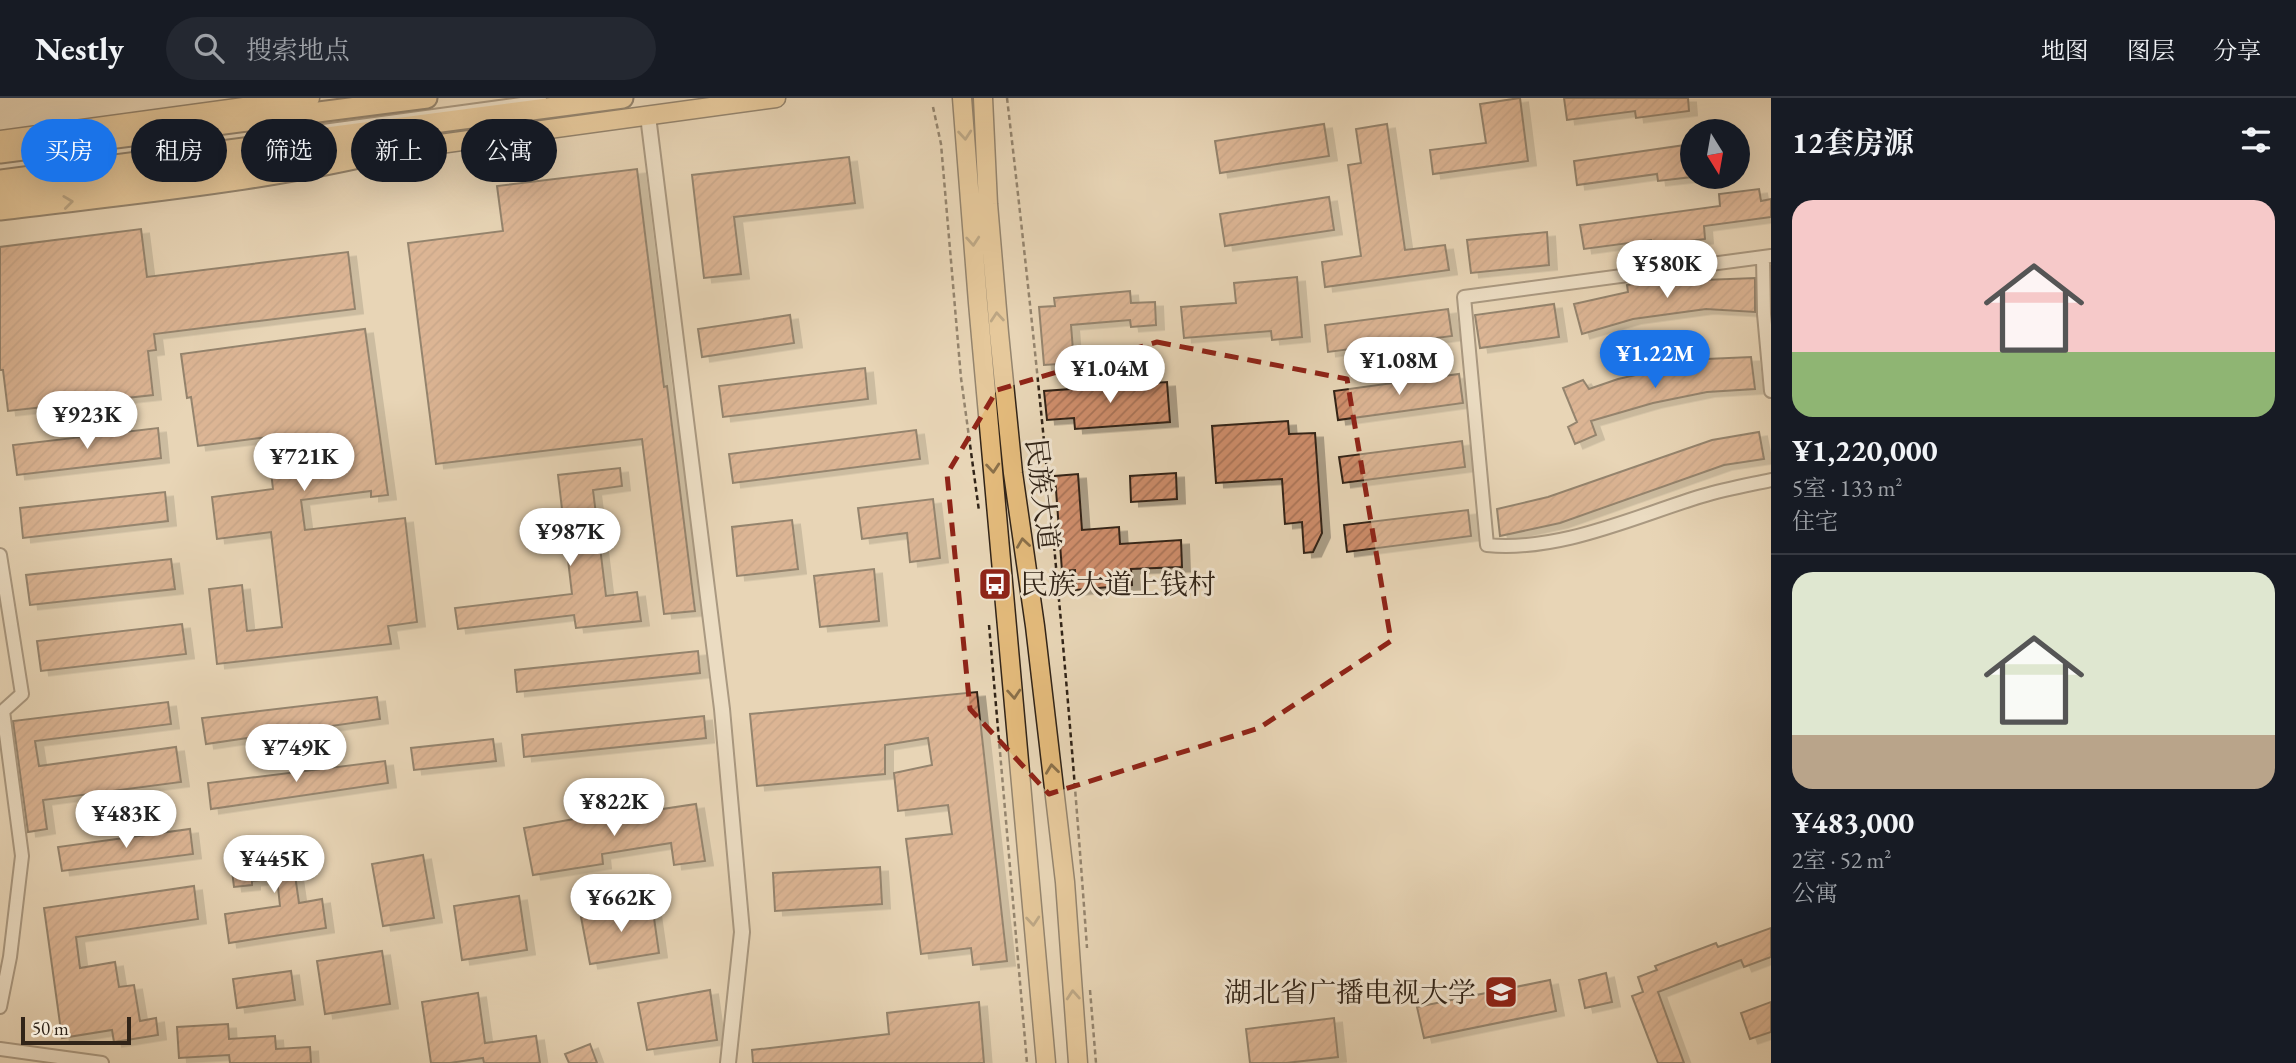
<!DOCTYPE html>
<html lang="zh">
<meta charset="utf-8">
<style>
:root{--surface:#171b24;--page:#242831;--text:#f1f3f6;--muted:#9ea1a6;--line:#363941;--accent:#1a73e8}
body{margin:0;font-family:"EB Garamond","Noto Serif SC",serif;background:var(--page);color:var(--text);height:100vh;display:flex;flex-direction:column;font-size:26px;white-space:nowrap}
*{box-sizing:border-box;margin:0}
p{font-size:23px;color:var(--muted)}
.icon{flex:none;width:38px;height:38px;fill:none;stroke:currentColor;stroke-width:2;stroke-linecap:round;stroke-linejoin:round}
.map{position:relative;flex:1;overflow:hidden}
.sheet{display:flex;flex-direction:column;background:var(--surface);width:525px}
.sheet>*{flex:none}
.top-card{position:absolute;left:21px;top:21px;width:665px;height:63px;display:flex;gap:14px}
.needle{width:46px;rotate:169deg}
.fabs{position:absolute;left:1680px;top:21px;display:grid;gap:14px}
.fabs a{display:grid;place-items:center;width:70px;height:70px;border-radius:50%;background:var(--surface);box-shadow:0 7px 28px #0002;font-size:35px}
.scale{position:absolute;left:21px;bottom:18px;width:110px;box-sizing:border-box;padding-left:7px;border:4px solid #312418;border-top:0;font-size:19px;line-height:24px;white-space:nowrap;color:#312418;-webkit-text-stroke:5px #f0e4d0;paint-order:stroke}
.price{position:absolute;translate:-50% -60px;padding:0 16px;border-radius:24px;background:#fff;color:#222;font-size:23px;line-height:46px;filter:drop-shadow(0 2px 4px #0008)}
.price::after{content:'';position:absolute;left:50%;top:42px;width:21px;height:16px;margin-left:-10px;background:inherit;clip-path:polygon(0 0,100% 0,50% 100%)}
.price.current{background:var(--accent);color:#fff}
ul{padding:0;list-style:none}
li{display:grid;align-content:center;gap:14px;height:371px;padding:0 21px}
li+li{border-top:2px solid var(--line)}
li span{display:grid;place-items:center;height:217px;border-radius:21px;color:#555}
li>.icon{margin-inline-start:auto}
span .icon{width:126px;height:126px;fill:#fffc;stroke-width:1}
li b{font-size:30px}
h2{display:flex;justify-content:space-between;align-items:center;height:84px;padding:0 21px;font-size:30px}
.tag{padding:0 24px;border-radius:32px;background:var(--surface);box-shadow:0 7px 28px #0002;font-size:24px;line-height:63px}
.tag.current{background:var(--accent);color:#fff}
header{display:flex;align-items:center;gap:42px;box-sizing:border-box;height:98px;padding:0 35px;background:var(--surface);border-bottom:2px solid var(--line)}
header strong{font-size:33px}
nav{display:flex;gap:38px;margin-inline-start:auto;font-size:24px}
.search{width:490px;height:63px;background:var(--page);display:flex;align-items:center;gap:18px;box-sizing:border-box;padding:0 24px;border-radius:38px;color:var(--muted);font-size:26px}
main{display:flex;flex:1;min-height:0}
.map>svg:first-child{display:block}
</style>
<header>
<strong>Nestly</strong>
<div class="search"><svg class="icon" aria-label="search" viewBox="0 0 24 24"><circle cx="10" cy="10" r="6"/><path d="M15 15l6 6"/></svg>搜索地点</div>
<nav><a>地图</a><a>图层</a><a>分享</a></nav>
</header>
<main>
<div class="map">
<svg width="1771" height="965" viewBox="0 0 1771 965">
<defs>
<pattern id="building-hatch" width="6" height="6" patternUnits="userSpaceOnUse" patternTransform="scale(1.75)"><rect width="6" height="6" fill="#cf8e6c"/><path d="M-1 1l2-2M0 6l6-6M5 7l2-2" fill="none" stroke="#a97458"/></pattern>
<filter id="shadow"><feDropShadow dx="8" dy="4.5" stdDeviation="0" flood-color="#0004"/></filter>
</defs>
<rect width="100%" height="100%" fill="#e8d6b7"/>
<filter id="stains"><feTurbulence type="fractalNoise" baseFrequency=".00286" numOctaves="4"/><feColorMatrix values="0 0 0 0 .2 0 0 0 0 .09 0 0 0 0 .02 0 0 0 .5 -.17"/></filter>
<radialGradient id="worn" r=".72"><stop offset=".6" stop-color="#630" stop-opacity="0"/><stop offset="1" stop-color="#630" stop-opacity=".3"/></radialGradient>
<path fill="url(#building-hatch)" stroke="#312418" stroke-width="2" filter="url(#shadow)" d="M1520,0l8,63 -95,13 -3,-24 56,-7 -6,-39z
M1564,0h124l1,13 -53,7 -1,-7 -68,9z
M1324,26l5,32 -109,17 -5,-32z
M1387,26l18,126 40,-5 4,25 -124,17 -3,-25 39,-6 -13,-91 13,-2 -5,-34z
M1692,46v33l-34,4 -1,-7 -80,11 -3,-24z
M849,59l6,46 -121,14 7,57 -37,4 -12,-103z
M637,71l27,218 3,-1 28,225 -31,3 -22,-175 -206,25 -28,-221 95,-12 -6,-45z
M1759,91l2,12 10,-2v18l-67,9 1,13 -53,7 -1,-6 -67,9 -4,-24 140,-19 -1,-12z
M1329,99l5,33 -109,16 -5,-32z
M141,131l6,48 201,-25 7,57 -201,25 2,16 -8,1 5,44 -145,16 -5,-41h-3v-123z
M1547,134l2,33 -78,8 -4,-33z
M1703,176l1,6 51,-2v34l-49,-3 -73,10 -51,15 -8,-30 54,-12 -1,-7z
M1297,179l5,60 -30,3 -1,-9 -87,7 -3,-31 55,-4 -2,-20z
M1130,193l1,12 24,-1 1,23 -25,2 -1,-7 -59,5 3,38 -30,2 -5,-58 16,-1 -1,-8z
M1554,206l5,33 -79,11 -5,-33z
M1448,211l4,27 -124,16 -3,-27z
M790,217l4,28 -92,14 -4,-28z
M365,231l23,166 -17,2v-6l-70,9 4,30 100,-12 12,104 -29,4 3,18 -174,20 -8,-75 33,-4 5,46 35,-4 -11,-95 -54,7 -5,-42 61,-8 -6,-52 -69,9 -7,-49 -4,1 -6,-44z
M1751,259l4,32 -48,3 -54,11 -62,18 5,14 -21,9 -7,-17 9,-5 -14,-34 20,-8 6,9 29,-10 88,-20z
M865,270l3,31 -145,18 -4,-31z
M1459,276l4,29 -125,17 -4,-29z
M1167,284l3,40 -95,7 -1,-11 -27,2 -3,-29z
M1288,323l1,13 26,-1 7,100 -9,19 -9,1 -2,-31 -17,2 -3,-45 -66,4 -4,-57z
M158,330l3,30 -144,17 -4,-30z
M916,332l4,29 -187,24 -4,-29z
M1759,334l5,27 -40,6 -164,58 -60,13 -3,-27 51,-12 164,-57z
M1462,343l3,26 -122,16 -4,-26z
M620,370l2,18 -29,4 13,106 31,-4 4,29 -65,7 -2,-13 -116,14 -3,-21 117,-14 -14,-119z
M1176,375l1,26 -46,3 -1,-26z
M1078,376l4,56 37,-3 1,17 61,-4 1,27 -51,2 1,16 -56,5 -1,-20 -13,1 -7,-95z
M165,394l3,29 -145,17 -3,-30z
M933,401l7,59 -30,4 -3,-29 -45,6 -4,-31z
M1468,412l3,26 -124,16 -3,-27z
M792,422l6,49 -61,7 -5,-49z
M171,461l4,30 -145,16 -4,-30z
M874,471l5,52 -59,6 -6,-51z
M182,526l4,30 -145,17 -4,-30z
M698,553l2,22 -183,19 -2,-22z
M977,594l30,269 -34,4 -2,-17 -50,6 -15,-115 46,-5 -4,-29 -50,6 -4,-38 38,-8 -4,-27 -43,7v29l-128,12 -7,-72z
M377,599l3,22 -174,25 -4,-26z
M168,604l3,22 -136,17 4,25 137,-19 5,35 -138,18 4,29 -19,3 -15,-111z
M704,618l2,22 -182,19 -2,-22z
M493,641l3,22 -82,9 -3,-22z
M385,663l3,22 -177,26 -3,-26z
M696,706l9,57 -31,4 -3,-22 -69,11 1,10 -70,11 -9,-47 72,-13v4z
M190,731l3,25 -131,17 -4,-24z
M301,742l4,33 -10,2 4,28 23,-4 4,29 -97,15 -4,-29 55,-8 -3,-28 -25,3v4l-18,2 -4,-32 30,-3 -1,-6z
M423,757l11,63 -51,8 -11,-62z
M880,769l2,37 -107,7 -2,-38z
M194,788l4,33 -122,18 4,31 35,-6 4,25 15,-2 6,36 16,-3 2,17 -44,7 -2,-12 -50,8 -18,-130z
M519,798l8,54 -65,10 -8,-54z
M652,806l7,49 -69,11 -9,-47z
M1771,830v29l-27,10 -3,-7 -83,32 26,71h-26l-26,-67 11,-4 -5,-15 19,-7 -2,-4 61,-23 2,4z
M382,853l8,53 -65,10 -8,-53z
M291,873l4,29 -58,8 -4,-29z
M1606,875l6,29 -27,6 -6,-28z
M1550,882l6,31 -132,27 -7,-31z
M710,892l7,50 -70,10 -9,-47z
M478,895l7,50 51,-7 4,27h-56l-1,-5 -33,5h-19l-9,-61z
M979,904l5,61h-231l-1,-13 137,-16 -2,-21z
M1771,904v30l-21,7 -9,-26z
M1334,920l4,39 -52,6h-36l-4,-34z
M228,926l1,15 46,-3 1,13 34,-2 1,16h-81l-1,-8 -50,3 -2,-31z
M590,946l7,19h-28l-4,-9z"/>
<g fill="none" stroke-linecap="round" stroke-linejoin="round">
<defs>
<path id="service" d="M279,36l264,-36"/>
<path id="minor" d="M1771,158l-307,41 23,248c73,7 146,-28 215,-49 23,-7 46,-11 69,-16
M1763,159l1,57 7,77
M0,457l22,139 -19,17 19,145 -12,101 -10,50
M0,951l102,14"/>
<path id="tertiary" d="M648,18l74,593 20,223 -14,131"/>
<path id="primary" d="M962,0l16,205 68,760
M983,0l5,106 11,129 14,140 22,153 30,256 13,181
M0,42l310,-42
M0,97l334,-44h55l387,-53"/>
<path id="trunk" d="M0,55l427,-55
M0,82l623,-82
M0,112c130,-16 262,-28 389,-59"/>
</defs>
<use href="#service" stroke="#5f5040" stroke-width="10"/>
<use href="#minor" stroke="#5f5040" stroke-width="16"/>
<use href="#tertiary" stroke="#5f5040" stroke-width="18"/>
<use href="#primary" stroke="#312418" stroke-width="21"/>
<use href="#trunk" stroke="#312418" stroke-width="23"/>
<path stroke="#312418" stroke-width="2.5" stroke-dasharray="5 3.5" stroke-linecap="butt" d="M1007,0c33,283 60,566 80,850
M933,9l8,37 20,234 18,133
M989,527l38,438
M1090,892l6,73"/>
<use href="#service" stroke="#f0e4d0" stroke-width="6"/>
<use href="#minor" stroke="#f0e4d0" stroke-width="12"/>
<use href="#tertiary" stroke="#f0e4d0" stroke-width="14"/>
<use href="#primary" stroke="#e4bb7c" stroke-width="18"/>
<use href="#trunk" stroke="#e4bb7c" stroke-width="19"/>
</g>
<defs><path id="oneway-chevron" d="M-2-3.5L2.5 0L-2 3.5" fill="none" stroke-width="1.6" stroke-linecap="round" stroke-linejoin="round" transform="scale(1.75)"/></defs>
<g stroke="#8a704a">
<use href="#oneway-chevron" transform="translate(965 37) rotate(85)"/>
<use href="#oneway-chevron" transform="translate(68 104) rotate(-7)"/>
<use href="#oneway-chevron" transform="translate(973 143) rotate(86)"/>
<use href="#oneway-chevron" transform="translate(997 219) rotate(-95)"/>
<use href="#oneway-chevron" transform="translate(993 370) rotate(85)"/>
<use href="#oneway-chevron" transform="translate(1023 445) rotate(-98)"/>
<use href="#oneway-chevron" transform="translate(1014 596) rotate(86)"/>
<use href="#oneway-chevron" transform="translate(1052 671) rotate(-97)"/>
<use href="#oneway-chevron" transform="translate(1033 823) rotate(85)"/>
<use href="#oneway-chevron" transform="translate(1073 897) rotate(-94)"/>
</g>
<path d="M0 0H1771V965H0ZM1157,244l190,37 44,262 -132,87 -210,66 -79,-85 -23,-235 50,-84z" fill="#e8d6b7" fill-opacity=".55" fill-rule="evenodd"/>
<path fill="none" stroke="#8f2418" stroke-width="5" stroke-dasharray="14 9" stroke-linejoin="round" d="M1157,244l190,37 44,262 -132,87 -210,66 -79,-85 -23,-235 50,-84z"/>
<defs>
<symbol id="bus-square" viewBox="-11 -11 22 22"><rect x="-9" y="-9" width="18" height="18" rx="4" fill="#8f2418" stroke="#f0e4d0"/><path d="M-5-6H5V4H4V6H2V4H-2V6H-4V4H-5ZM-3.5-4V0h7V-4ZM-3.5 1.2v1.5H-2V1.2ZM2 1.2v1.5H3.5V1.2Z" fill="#fff"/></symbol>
<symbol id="university-square" viewBox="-11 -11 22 22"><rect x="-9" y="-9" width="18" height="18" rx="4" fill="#8f2418" stroke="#f0e4d0"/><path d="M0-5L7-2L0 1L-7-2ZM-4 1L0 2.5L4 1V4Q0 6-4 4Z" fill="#fff"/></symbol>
</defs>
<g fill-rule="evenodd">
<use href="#bus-square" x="976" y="467" width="38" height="38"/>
<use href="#university-square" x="1482" y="875" width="38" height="38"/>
</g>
<g text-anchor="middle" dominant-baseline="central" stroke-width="6" stroke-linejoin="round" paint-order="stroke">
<g font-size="28" fill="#312418" stroke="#f0e4d0">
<text transform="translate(1043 396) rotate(83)">民族大道</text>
</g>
<g font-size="28" fill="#312418" stroke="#f0e4d0" text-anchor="start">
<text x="1020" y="486">民族大道上钱村</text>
<text x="1476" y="894" text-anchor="end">湖北省广播电视大学</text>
</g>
</g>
<rect width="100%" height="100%" filter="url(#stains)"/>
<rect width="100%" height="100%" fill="url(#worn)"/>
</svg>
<div class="fabs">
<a><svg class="needle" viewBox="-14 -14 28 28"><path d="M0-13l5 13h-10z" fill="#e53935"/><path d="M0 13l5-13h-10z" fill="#9ea1a6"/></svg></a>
</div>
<div class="scale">50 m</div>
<b class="price" style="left:1667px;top:202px">¥580K</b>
<b class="price current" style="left:1655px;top:292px">¥1.22M</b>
<b class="price" style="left:1399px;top:299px">¥1.08M</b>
<b class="price" style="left:1110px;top:307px">¥1.04M</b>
<b class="price" style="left:87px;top:353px">¥923K</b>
<b class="price" style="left:304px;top:395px">¥721K</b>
<b class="price" style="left:570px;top:470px">¥987K</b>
<b class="price" style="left:296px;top:686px">¥749K</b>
<b class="price" style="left:614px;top:740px">¥822K</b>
<b class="price" style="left:126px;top:752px">¥483K</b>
<b class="price" style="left:274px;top:797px">¥445K</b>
<b class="price" style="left:621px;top:836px">¥662K</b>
<div class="top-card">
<a class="tag current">买房</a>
<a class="tag">租房</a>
<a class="tag">筛选</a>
<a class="tag">新上</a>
<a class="tag">公寓</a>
</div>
</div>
<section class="sheet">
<h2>12套房源<svg class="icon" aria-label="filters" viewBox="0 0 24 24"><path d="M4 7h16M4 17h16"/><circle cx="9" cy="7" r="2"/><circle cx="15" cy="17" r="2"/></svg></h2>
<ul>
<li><span style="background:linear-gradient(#f6c9c9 70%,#8fb573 0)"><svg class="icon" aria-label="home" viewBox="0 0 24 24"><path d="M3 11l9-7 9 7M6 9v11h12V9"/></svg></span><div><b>¥1,220,000</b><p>5室 · 133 m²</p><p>住宅</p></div></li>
<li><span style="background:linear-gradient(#dfe7d0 75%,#b9a48a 0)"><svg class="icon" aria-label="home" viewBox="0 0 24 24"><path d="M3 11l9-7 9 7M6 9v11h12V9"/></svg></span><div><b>¥483,000</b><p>2室 · 52 m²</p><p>公寓</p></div></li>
</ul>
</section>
</main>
